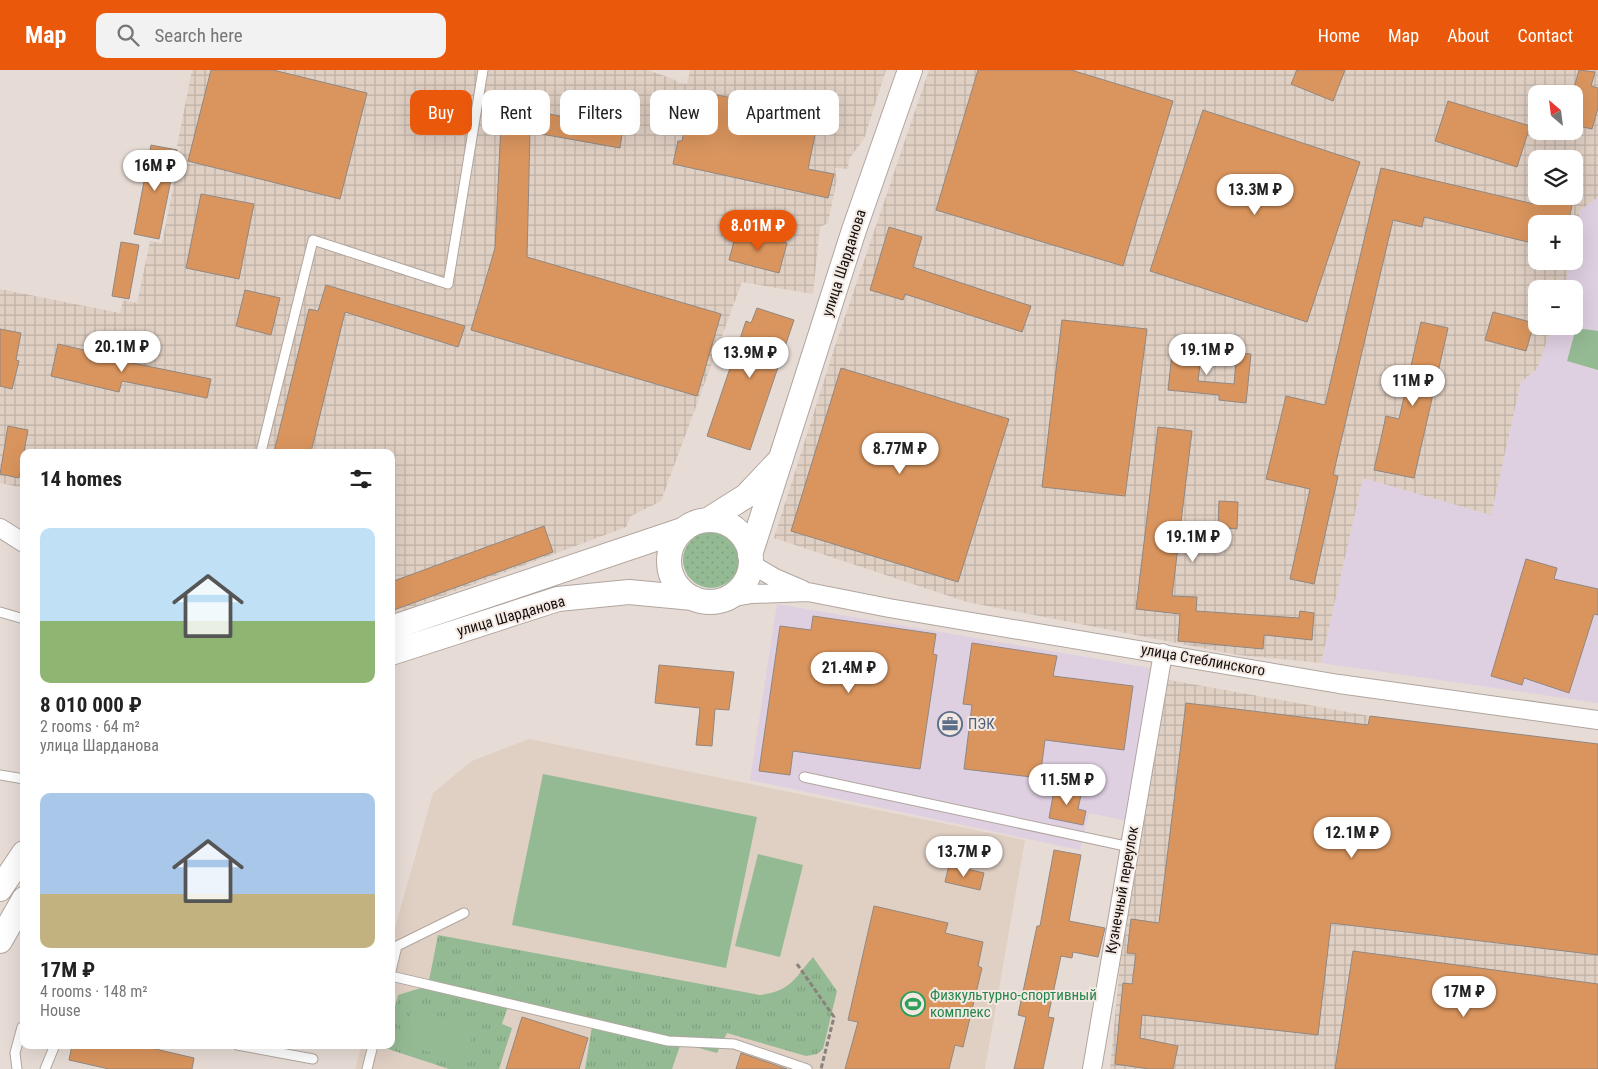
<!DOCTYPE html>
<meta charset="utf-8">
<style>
:root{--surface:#fff;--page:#f2f2f2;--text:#222;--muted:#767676;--accent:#ea580c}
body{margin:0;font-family:"Roboto Condensed",sans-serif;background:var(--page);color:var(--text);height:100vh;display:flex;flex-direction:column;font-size:19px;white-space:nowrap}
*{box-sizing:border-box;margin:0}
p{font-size:16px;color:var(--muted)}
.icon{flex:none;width:28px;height:28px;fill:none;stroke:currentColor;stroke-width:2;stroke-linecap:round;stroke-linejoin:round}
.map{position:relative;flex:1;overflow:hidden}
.drawer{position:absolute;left:20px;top:379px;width:375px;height:600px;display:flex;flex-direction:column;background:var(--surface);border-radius:10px;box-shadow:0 5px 20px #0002}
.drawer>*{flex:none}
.top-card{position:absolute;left:410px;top:20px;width:475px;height:45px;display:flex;gap:10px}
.needle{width:32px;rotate:332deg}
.fabs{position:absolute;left:1528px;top:15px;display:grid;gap:10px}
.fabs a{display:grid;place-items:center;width:55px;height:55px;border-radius:10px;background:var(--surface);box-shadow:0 5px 20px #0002;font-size:25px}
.price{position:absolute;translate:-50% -42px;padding:0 11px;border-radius:18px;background:#fff;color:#222;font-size:16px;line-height:32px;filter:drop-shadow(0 1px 2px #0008)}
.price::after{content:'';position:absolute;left:50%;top:30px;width:15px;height:11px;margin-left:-8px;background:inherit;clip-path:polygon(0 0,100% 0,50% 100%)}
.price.active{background:var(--accent);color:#fff}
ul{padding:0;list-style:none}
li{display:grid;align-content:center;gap:10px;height:265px;padding:0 20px}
li span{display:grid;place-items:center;height:155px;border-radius:10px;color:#555}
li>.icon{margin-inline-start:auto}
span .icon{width:90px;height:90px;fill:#fffc;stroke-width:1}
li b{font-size:21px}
h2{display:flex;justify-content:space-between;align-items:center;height:60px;padding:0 20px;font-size:21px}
.chip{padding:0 18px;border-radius:10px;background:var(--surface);box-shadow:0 5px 20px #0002;font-size:18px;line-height:45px}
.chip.active{background:var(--accent);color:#fff}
header{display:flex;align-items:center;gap:30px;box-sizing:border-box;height:70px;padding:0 25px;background:var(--accent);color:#fff}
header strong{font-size:24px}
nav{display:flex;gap:28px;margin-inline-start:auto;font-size:18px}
.search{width:350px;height:45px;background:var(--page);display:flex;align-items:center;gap:12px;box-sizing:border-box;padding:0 18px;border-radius:10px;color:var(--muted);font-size:19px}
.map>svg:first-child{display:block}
</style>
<header>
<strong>Map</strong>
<div class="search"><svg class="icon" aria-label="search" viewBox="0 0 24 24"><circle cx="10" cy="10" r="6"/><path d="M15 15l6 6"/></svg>Search here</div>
<nav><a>Home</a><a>Map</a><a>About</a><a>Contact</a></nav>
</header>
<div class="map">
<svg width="1598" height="999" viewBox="0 0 1598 999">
<defs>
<pattern id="industrial-grid" width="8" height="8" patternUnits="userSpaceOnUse" patternTransform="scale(1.25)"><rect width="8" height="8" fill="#e0cfc3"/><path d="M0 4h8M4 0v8" fill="none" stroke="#bfb1a6"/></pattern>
<pattern id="grass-dots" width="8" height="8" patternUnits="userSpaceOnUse" patternTransform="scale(1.25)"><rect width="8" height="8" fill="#94ba93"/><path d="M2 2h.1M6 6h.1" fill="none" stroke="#7f9f7e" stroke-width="1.8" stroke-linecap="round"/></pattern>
<pattern id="park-tufts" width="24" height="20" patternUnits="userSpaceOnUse" patternTransform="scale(1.25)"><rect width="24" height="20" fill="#94ba93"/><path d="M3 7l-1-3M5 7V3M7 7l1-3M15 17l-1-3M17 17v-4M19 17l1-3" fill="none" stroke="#7f9f7e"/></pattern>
</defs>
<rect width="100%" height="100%" fill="#e7dcd5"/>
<path fill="#decfe1" d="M1598,126v135l-22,-3 -9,33 31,9v333l-277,-40 42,-185 128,37 30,-133 16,-13 15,-43h22v-37h-10l6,-28h4v-19l6,-32z
M777,534l373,64 -22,153 -39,-8 -9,37 -330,-70z"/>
<path fill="url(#industrial-grid)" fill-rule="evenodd" d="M192,0h456l25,9 6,4 8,1 3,-14h196l-22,69 -15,20 -1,10 -13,-1 2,11 -9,44 -8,4 -7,67 -71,-12 -81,219 -30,15 -5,11 -235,88v-163h-367v36l-24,-5v-194l120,24 3,-13 14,3 13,-62 12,2 19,-96 -4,-1z
M929,0h669v127l-18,13 -6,32v-18h-38v37h34l-6,28h-28v37h16l-15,43 -16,13 -30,133 -128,-37 -42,185 -83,-8 -271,-53 -193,-64 61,-192zM1536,24h38v37h-38zM1536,89h38v37h-38z
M1164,609l206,37 228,28v325h-488l14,-147z"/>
<path fill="#e0cfc3" d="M529,669l496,101 -40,229h-630l7,-24h29v-103l42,-149 39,-32z"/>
<path fill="url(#grass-dots)" d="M683 490a28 28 0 1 1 56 0a28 28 0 1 1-56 0Z"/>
<path fill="url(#park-tufts)" d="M438,865l322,60c31,-4 34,-16 53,-38l24,34 -14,58 -6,5 -11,2 -79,-23 -10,20 -36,-10 -9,26h-87l8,-49 -83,-20 -8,24 10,4 -13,41h-50l-64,-21 1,-3h5v-22l7,-28 30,-9z"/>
<path fill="#94ba93" d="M1576,258l22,3v39l-31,-9z
M543,704l214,43 -31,151 -214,-43z
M758,784l45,11 -23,92 -45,-11z
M412,939l63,18 -10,35 -63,-18z"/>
<path fill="#da955e" stroke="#918780" d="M211,0h62l94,23 -27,106 -152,-38z
M978,0h93l102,31 -50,165 -187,-56z
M1297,0h48l-12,31 -42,-17z
M1579,0l16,2 -4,14 7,2v20l-6,21 -18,-4v-37z
M692,20l127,25 -11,54 26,5 -6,24 -155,-34 5,-23h4z
M1448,31l82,25 -13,41 -82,-26z
M505,35l118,24 -3,19 -90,-16 -3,125 194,57 -24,82 -226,-66 24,-82 6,-124z
M1203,40l157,52 -53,160 -157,-51z
M151,75l26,5 -18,89 -25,-5z
M1381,98l153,36 1,-8h18l20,5 -5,23h-32v20l-112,-27 -2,10 -29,-7 -60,255 5,1 -24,108 -24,-5 20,-90 -44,-10 20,-83 39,9z
M201,124l53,10 -15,75 -53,-11z
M889,157l33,10 -9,30 118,39 -9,26 -117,-38 -2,6 -33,-10z
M737,160l50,13 -8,30 -50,-13z
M121,172l18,3 -10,54 -17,-3z
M326,215l139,41 -7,21 -113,-35 -34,140h-37l35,-143 9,2z
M245,220l35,8 -9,37 -35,-9z
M757,238l37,12 -44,130 -43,-14 39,-115 5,2z
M1493,242l41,11 -8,28 -41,-11z
M1062,250l85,9 -22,167 -83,-9z
M1421,252l27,6 -34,150 -40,-8 12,-54 13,3z
M0,259l21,4 -5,27 3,1 -7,28 -12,-3z
M58,274l69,16v2l84,17 -4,19 -85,-17 -3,11 -68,-16z
M1173,275l29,3 -4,33 36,3 3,-31 14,1 -5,49 -27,-3v-5l-51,-5z
M841,298l168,51 -51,163 -167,-51z
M8,356l20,4 -9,48 -19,-4z
M1158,357l34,4 -20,165 25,1 -1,14 103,7 1,-7 14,2 -2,27 -48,-5 -1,14 -85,-8 2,-27 -44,-5z
M1219,431l19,1 -1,27 -19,-2z
M544,456l9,26 -162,59v-29z
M1526,489l31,9 -3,11 44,10v26l-4,-1 -25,79 -45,-15 -2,7 -31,-9z
M813,546l123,18 -3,20 4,1 -17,114 -127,-18 -3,24 -31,-4 21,-145 31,4z
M972,573l85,13 -4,20 80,10 -9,64 -79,-10 -5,38 -76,-9 8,-64 -9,-1z
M659,595l75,7 -5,38 -14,-1 -3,37 -16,-1 4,-37 -45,-5z
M1186,633l182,22 2,-9 228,28v211l-267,-32 -13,112 -176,-20 -2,23 38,8 -5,23h-24l-34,-5 8,-81 9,1 4,-30 -9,-1 4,-34 28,4z
M1055,715l27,5 -4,19 8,2 -3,14 -34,-7z
M1054,780l27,5 -12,66 36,7 -7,29 -25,-5 -1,6 -11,-2 -13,61 6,1 -11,51h-29l12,-52 -8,-2 19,-89h3z
M949,795l35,8 -4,17 -35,-8z
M874,836l74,17 -3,10 38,9 -5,24 4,2 -19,79 -8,-2 -6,24h-104l13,-47 -10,-2z
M1353,881l245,33v85h-263z
M522,947l66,21 -9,31h-73z
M72,975h66l56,13 -2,11h-83l-40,-9z
M741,983l46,16h-51z"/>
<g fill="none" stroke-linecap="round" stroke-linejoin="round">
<defs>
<path id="lane" d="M261,382l52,-212 135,44 35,-214
M0,542l24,7
M0,705l24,4
M804,707l326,70
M391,901l6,-25 67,-33
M391,906l277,65 66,3 73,25
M237,975l76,14
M17,999l-2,-16 7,-26
M45,999l10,-24
M367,999l6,-24"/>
<path id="street" d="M0,458l24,15
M751,494l24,14 28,12
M723,529l29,-5 56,-2 81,16 450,76 259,36
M1092,999l71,-416"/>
<path id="secondary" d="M708,450l38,-24 32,-34
M669 491a41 41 0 1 1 82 0a41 41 0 1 1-82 0Z
M750,485l104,-325 56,-160
M391,558l294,-99
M391,583l167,-54 71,-7 64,6
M0,819l24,-36
M0,871l24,-42"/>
</defs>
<use href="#lane" stroke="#b0a69f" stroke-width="11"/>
<use href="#street" stroke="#b0a69f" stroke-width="20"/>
<use href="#secondary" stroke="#b0a69f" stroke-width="26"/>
<path stroke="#89817c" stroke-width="3" stroke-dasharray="5 2.5" stroke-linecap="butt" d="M797,894l37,53 -13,52"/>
<use href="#lane" stroke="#fff" stroke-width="9"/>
<use href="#street" stroke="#fff" stroke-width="18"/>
<use href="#secondary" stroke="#fff" stroke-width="24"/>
</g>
<defs>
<symbol id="office-ring" viewBox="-11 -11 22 22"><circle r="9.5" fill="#f4e9e2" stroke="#5c6f8a" stroke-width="1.5"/><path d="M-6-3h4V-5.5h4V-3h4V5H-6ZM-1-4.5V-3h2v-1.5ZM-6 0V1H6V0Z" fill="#5c6f8a"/></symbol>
<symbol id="stadium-ring" viewBox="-11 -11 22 22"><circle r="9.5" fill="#f4e9e2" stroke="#2e9e5b" stroke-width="1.5"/><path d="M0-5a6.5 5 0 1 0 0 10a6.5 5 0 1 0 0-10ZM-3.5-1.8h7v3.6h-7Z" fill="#2e9e5b"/></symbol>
</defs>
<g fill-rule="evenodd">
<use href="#office-ring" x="936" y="640" width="28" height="28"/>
<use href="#stadium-ring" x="899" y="920" width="28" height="28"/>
</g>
<g text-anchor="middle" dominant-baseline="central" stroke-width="4" stroke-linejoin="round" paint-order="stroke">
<g font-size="15" fill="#120f0d" stroke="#f4e9e2">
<text transform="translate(844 193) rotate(-72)">улица Шарданова</text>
<text transform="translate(511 546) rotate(-16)">улица Шарданова</text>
<text transform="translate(1203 590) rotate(10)">улица Стеблинского</text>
<text transform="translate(1122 820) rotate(-80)">Кузнечный переулок</text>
</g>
<g font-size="15" fill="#4e5e75" stroke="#f4e9e2" text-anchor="start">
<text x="968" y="654">ПЭК</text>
</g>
<g font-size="15" fill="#27864d" stroke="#f4e9e2" text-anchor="start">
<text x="930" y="925">Физкультурно-спортивный<tspan x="930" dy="17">комплекс</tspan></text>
</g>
</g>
</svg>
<div class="fabs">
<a><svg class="needle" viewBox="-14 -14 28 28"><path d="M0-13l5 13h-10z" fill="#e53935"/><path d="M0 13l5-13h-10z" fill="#767676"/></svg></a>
<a><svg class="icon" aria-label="layers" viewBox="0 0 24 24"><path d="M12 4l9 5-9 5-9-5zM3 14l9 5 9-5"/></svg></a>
<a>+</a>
<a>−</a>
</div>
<b class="price" style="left:155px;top:122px">16M ₽</b>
<b class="price" style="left:1255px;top:146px">13.3M ₽</b>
<b class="price active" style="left:758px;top:182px">8.01M ₽</b>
<b class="price" style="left:122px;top:303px">20.1M ₽</b>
<b class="price" style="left:1207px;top:306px">19.1M ₽</b>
<b class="price" style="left:750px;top:309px">13.9M ₽</b>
<b class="price" style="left:1413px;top:337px">11M ₽</b>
<b class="price" style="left:900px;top:405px">8.77M ₽</b>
<b class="price" style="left:1193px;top:493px">19.1M ₽</b>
<b class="price" style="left:849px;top:624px">21.4M ₽</b>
<b class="price" style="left:1067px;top:736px">11.5M ₽</b>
<b class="price" style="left:1352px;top:789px">12.1M ₽</b>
<b class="price" style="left:964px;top:808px">13.7M ₽</b>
<b class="price" style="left:1464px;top:948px">17M ₽</b>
<div class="top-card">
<a class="chip active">Buy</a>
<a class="chip">Rent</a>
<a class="chip">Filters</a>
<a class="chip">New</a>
<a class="chip">Apartment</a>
</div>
<section class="drawer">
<h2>14 homes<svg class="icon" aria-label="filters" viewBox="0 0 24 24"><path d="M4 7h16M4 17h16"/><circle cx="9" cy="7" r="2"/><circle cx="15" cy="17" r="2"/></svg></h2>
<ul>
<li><span style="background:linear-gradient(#bfe0f5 60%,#8fb573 0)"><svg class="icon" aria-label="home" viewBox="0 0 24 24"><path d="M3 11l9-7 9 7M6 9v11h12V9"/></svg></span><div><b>8 010 000 ₽</b><p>2 rooms · 64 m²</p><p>улица Шарданова</p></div></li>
<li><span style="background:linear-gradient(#a9c7e8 65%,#c2b280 0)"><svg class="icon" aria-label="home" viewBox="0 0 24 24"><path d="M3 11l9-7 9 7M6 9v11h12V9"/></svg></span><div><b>17M ₽</b><p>4 rooms · 148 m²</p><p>House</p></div></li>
</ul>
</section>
</div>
